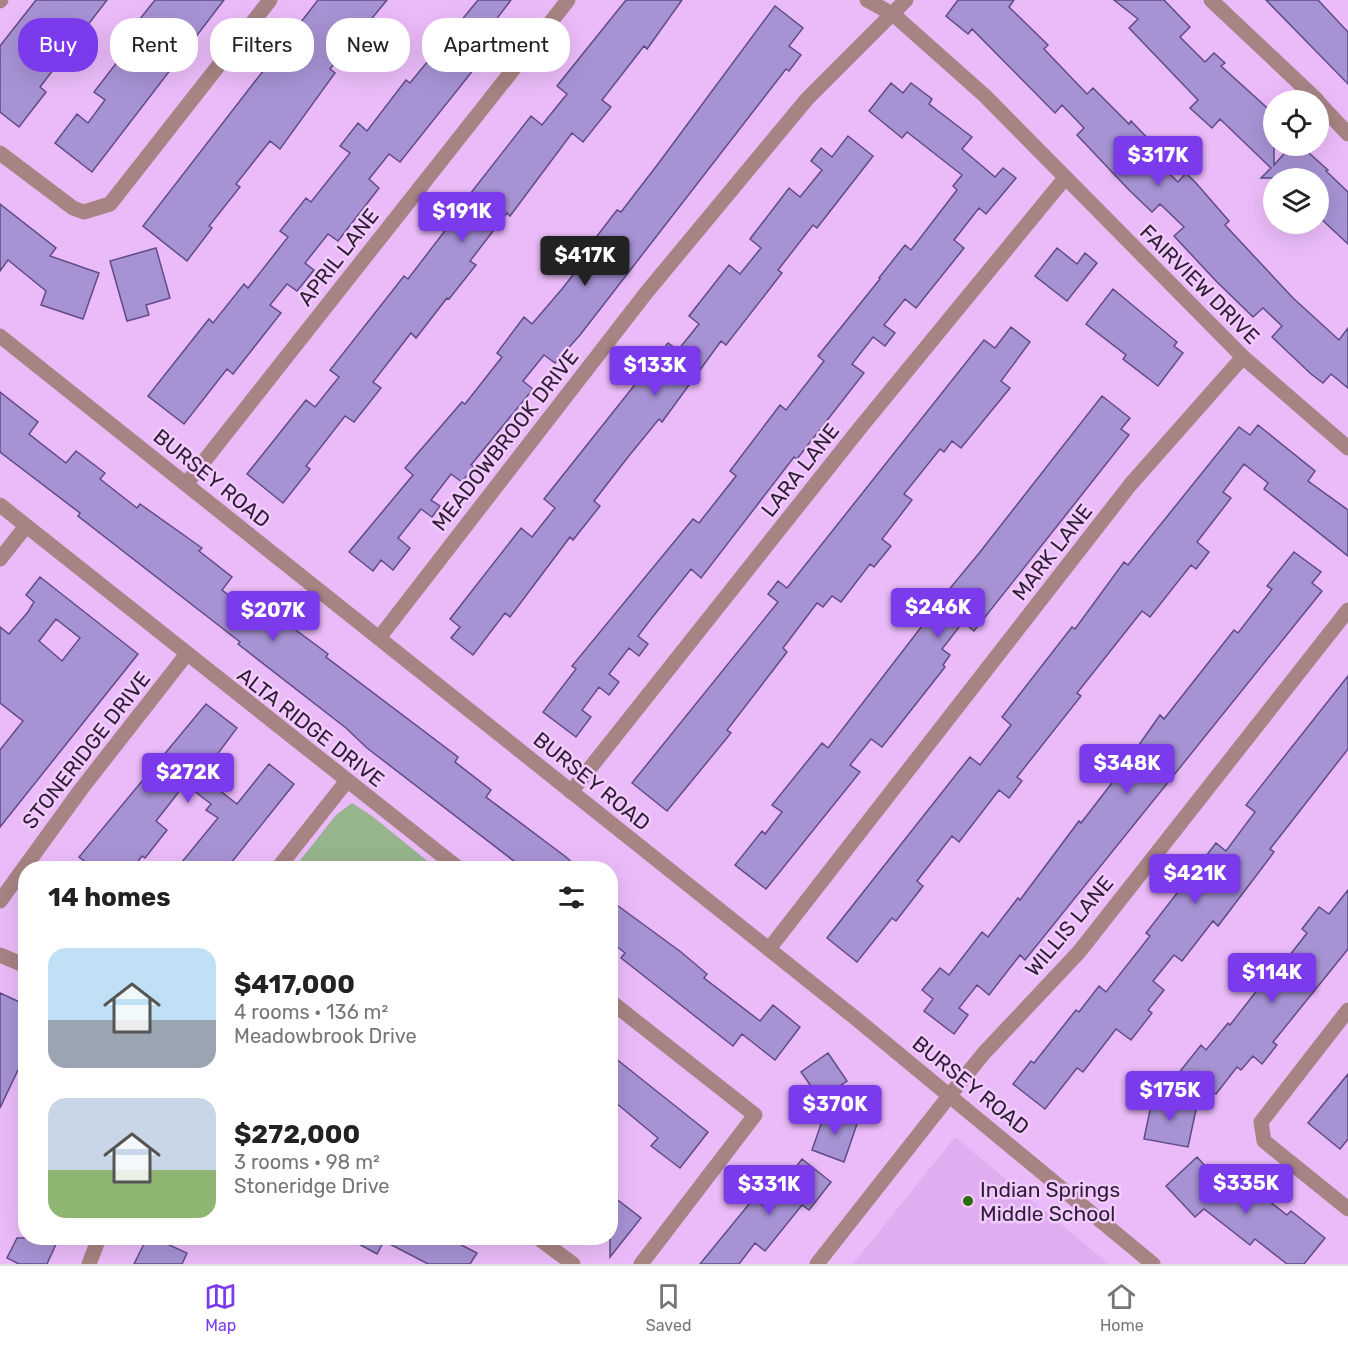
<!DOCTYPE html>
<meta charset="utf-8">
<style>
:root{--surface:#fff;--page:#f6f6f6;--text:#222;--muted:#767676;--line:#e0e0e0;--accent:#7c3aed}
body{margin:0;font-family:Rubik,sans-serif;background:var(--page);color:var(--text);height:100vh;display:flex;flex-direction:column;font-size:22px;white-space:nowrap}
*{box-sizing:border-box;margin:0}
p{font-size:20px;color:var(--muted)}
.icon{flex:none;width:33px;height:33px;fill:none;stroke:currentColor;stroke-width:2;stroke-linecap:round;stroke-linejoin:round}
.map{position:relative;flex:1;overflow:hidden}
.panel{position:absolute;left:18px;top:861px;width:600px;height:384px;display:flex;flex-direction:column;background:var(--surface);border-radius:24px;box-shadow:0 6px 24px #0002}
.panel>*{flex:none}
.hud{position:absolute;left:18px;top:18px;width:600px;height:54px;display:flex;gap:12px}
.buttons{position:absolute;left:1263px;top:90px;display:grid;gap:12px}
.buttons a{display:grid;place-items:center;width:66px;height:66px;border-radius:50%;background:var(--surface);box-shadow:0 6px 24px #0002;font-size:30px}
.price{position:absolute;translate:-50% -51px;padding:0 14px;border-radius:6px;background:var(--accent);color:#fff;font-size:20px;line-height:39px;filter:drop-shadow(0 2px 3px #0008)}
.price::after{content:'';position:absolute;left:50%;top:36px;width:18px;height:14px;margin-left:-9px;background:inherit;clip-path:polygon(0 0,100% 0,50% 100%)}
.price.active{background:#222;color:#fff}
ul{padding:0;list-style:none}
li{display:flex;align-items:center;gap:18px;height:150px;padding:0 30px}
li span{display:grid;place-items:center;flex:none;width:168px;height:120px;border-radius:18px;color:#555}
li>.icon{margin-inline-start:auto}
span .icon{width:72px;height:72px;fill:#fffc;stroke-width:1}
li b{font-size:26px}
h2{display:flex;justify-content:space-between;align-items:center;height:72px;padding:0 30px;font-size:26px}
.tag{padding:0 21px;border-radius:24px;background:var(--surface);box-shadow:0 6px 24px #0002;font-size:21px;line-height:54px}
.tag.active{background:var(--accent);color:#fff}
.tab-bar{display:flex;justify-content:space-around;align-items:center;height:84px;border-top:2px solid var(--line);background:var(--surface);font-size:16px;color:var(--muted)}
.tab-bar a{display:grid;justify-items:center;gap:3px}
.tab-bar .active{color:var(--accent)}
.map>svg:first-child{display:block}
</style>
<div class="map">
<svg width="1348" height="1264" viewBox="0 0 1348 1264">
<rect width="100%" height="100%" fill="#ebbbf9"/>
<path fill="#e1adf1" d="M955,1137l154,127h-256z"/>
<path fill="#96b58d" d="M352,803l20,13 64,52h-142l42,-53z"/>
<path fill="#a792d4" stroke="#604b88" stroke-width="1.5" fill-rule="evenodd" d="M36,0h71l-67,87 6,5 -27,35 -19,-15v-66z
M155,0h69l-132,172 -37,-29 22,-29 11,9 17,-23 -11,-8 24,-31 -4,-3 28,-36 -3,-2z
M318,0h69l-57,69 5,4 -55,76 -10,-8 -34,43 4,3 -31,39 3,2 -25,33 -44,-35z
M478,0h33l-16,21 11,8 -106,133 -11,-8 -20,25 10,9 -41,53 -10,-7 -23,29 9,7 -17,21 -10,-7 -17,21 11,8 -48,61 -6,-5 -43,55 -36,-28 61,-77 4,4 31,-39 4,4 40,-51 -8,-6 26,-33 5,4 39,-49 -10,-7 18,-23 9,8 39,-51 4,3z
M626,0h56l-35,49 -3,-3 -42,54 9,7 -28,35 -11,-9 -62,83 -3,-3 -37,48 6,4 -27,34 -2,-1 -31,40 -5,-5 -38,49 8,6 -27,34 -9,-6 -39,50 4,3 -27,34 -36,-29 59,-74 9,7 24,-30 -9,-7 74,-94 4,3 46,-60 -2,-2 79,-101 11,9 25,-31 -10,-8z
M958,0h56l-5,7 39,38 -4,4 43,45 6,-6 36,36 2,-3 28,29 -7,7 26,25 8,-9 10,10 33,38 -4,4 68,73 46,42 9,-12v60l-17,-14 -8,9 -12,-9 -39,-37 10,-11 -19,-18 -10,9 -37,-36 -42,-45 10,-9 -24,-23 -8,8 -23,-22 -52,-55 7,-7 -22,-23 -7,8 -83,-84 -4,5 -22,-18z
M1114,0h50l26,27 -10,10 25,25 9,-9 11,10 -4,3 53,48v51l17,-19h10l27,24 -2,1 22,21v52l-30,-28v-38h-57l10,-10 -51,-49 -8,9 -22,-20 8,-8 -69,-72 9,-9z
M1266,0h52l30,32v52z
M775,6l28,22 -14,18 12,9 -12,16 -3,-2 -206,266 -25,28 -11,-8 -21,26 10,8 -62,76 3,1 -12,16 -11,-8 -20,26 9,6 -8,11 -11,-8 -23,29 12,10 -17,22 -12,-10 -8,11 -24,-19 64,-77 -8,-7 57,-66 3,2 37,-47 -5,-4 27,-36 8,7 30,-35 39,-50 -4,-3 20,-26 4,2 37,-48z
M891,83l12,10 8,-10 21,16 -3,5 43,33 -10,12 33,28 8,-9 13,10 -30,36 -7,-6 -25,32 10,8 -48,60 -11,-9 -21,26 11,8 -10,13 -12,-9 -21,27 12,9 -67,86 -3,-2 -93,121 -10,-9 -40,50 -13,17 10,8 -9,12 -10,-8 -20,26 10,8 -10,13 -10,-8 -17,23 9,7 -15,20 -33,-25 33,-43 -4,-3 121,-147 6,4 37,-47 -6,-5 50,-66 6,5 38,-49 -6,-5 62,-77 -1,-1 26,-33 6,5 46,-60 -4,-4 9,-11 -55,-43 -5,6 -33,-27z
M848,136l25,20 -56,72 -4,-3 -35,45 4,3 -56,72 -5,-4 -59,81 -3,-3 -31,38 -34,44 6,5 -27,34 -3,-3 -60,80 -5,-4 -32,42 -22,-17 9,-11 -10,-8 71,-91 11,9 23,-29 -11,-9 124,-156 10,7 21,-26 -10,-8 40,-51 11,9 21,-26 -11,-9 30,-39 9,-12 11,9 22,-27 -11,-9 10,-13 11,9z
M0,204l56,44 -6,8 49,17 -16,46 -42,-14 5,-14 -38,-31 -8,11z
M156,248l14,50 -24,7 3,10 -22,6 -17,-60z
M1057,248l20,16 8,-11 12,10 -30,38 -32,-25z
M1113,289l64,53 -3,4 9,7 -25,33 -35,-27 3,-4 -40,-31z
M1011,327l19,15 -29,39 9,7 -49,60 -9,-7 -8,11 -4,-3 -36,45 8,6 -30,39 9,7 -17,21 -4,-3 -29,38 -9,-6 -9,11 -6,-4 -34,45 4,4 -60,78 4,3 -64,78 -35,-28 146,-181 -10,-8 10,-13 9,7 197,-248 11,8z
M0,392l38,30 -9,12 37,29 10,-12 29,22 -5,6 37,29 3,-4 62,44 -3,3 33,26 -10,13 36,28 8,-10 62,46 -2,3 132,100 -3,5 36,28 -5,7 80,60 12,11h-55l-156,-120 -21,-20 -108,-84 2,-2 -162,-126 2,-3 -80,-61z
M1102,396l28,22 -9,11 8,6 -155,196 -11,-9 -21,27 8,6 -7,10 2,2 -63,80 -11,-8 -21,26 10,7 -94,117 -31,-24 27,-34 3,3 17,-22 -10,-7 50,-62 6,5 94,-122 -4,-4 17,-22 3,3 42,-51z
M1258,425l57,46 -7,10 40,29v46l-84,-67 4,-6 -24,-19 -21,28 8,6 -34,44 12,10 -13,17 -5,-4 -41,52 -8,-6 -65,82 4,3 -64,81 5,4 -13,17 -10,-8 -40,52 -7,-6 -35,45 6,5 -27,35 -4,-3 -35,44 -30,-24 143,-181 10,8 31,-40 -9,-8 70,-90 3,2 49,-67 4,3 111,-138 11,8z
M1294,552l27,20 -9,11 10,8 -297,369 -5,-5 -31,40 -12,-10 -18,23 9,7 -14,19 -30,-23 9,-12 -11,-9 18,-22 9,7 33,-43 6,5 30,-39 2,2 59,-79 2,2 34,-44 45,-64 4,4 70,-89 4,3 34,-44 -5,-3z
M40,577l98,77 -138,173v-77l23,-29 -23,-18v-76l9,7 19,-22 6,-10 -8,-7zM56,619l24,19 -18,23 -23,-20z
M1348,676v73l-78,100 4,3 -56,74 -5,-5 -31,40 -8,-6 -21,26 11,9 -16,20 4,3 -21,27 -15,-11 -33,43 -6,-4 -32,41 -32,-25 18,-23 3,2 42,-53 3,2 20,-26 7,6 44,-56 -4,-3 70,-90 10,8 29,-39 -9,-7z
M206,704l31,24 -36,48 36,28 32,-40 25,20 -67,84h-50l41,-50 -12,-8 5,-6 -26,-20 -29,37 11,9 -22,28 -3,-2 -9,12h-39l-15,-11z
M1348,890v59l-75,93 4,3 -15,19 -9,-8 -12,14 -4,-3 -21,27 -15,-11 -3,15 -24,-19 27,-34 5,5 22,-27 2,2 39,-50 3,3 35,-45 -5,-4 17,-22 10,7z
M610,900l71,52 26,22 -3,4 56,43 13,-16 27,22 -25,33 -33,-26 -9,12 -112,-88 4,-5 -15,-12z
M0,993l26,12v48l-26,55z
M828,1053l19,28 -27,18 -19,-27z
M610,1054l98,78 -28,36 -29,-22 7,-8 -48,-40z
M1348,1074v65l-8,10 -32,-26z
M1153,1096l44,9 -9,42 -44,-8z
M826,1110l32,11 -14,41 -32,-12z
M1197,1157l36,39 6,-8 11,8 5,-6 32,25 4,-4 34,27 -21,26h-17l-32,-25 -5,6 -46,-36 -9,8 -29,-31z
M802,1159l29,23 -22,28 -7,-5 -37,46 -10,-8 -16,21h-39l54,-66 11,9z
M610,1194l31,24 -31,39z
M17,1238h31l9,4 -10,22h-28l-12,-6z
M147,1238h7l33,15 -5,11h-48z
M348,1238h100l29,15 -7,11h-42l-44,-23 -7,13z"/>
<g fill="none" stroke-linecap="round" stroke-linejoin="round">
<path stroke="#a78383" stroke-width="15" d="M867,0l27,15 90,80 259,262 105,91
M1211,0l106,100
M0,1l1,-1
M1318,102l30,32
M0,153l73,55 11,4 26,-8 160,-204
M186,484l382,-484
M0,505l458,363
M0,559l26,-33
M571,792l289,-364 205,-250
M278,868l68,-86
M0,901l82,-113 104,-133
M769,949l361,-464 113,-128
M0,955l26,11
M610,1001l145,114 -114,149
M1348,1010l-87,112 3,19 84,68
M950,1095l34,-42 95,-101 269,-342
M538,1238l35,26
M89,1264l10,-26"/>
<path stroke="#a78383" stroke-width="15" d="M0,336l854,681 299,247
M379,638l267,-345 161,-194 99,-99
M817,1264l133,-169"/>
</g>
<circle fill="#2a6e08" stroke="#f2ccfe" stroke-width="2" cx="968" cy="1201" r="6"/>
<g text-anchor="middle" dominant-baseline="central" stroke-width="5" stroke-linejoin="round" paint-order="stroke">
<g font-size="21" fill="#301d35" stroke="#f2ccfe">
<text transform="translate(338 257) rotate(-52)">APRIL LANE</text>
<text transform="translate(1200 284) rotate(45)">FAIRVIEW DRIVE</text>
<text transform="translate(505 440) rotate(-52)">MEADOWBROOK DRIVE</text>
<text transform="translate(800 470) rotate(-52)">LARA LANE</text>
<text transform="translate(212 478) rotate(39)">BURSEY ROAD</text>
<text transform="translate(1052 552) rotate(-52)">MARK LANE</text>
<text transform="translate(311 727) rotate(38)">ALTA RIDGE DRIVE</text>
<text transform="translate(86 750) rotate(-52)">STONERIDGE DRIVE</text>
<text transform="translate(592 781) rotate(39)">BURSEY ROAD</text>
<text transform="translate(1069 926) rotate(-50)">WILLIS LANE</text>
<text transform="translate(971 1085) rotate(39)">BURSEY ROAD</text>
</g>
<g font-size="21" fill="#301d35" stroke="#f2ccfe" text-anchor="start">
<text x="980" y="1189">Indian Springs<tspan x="980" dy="24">Middle School</tspan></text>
</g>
</g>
</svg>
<div class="buttons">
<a><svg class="icon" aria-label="locate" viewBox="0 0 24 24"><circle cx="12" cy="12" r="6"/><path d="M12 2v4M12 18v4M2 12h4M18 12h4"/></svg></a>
<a><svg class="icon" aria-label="layers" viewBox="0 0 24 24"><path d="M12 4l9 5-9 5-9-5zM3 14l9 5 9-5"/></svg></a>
</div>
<b class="price" style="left:1158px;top:187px">$317K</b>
<b class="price" style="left:462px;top:243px">$191K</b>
<b class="price active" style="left:585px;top:287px">$417K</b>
<b class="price" style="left:655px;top:397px">$133K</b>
<b class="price" style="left:938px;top:639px">$246K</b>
<b class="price" style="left:273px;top:642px">$207K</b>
<b class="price" style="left:1127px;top:795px">$348K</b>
<b class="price" style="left:188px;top:804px">$272K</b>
<b class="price" style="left:1195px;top:905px">$421K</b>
<b class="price" style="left:1272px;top:1004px">$114K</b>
<b class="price" style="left:1170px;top:1122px">$175K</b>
<b class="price" style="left:835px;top:1136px">$370K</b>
<b class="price" style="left:1246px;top:1215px">$335K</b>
<b class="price" style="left:769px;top:1216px">$331K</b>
<div class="hud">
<a class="tag active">Buy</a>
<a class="tag">Rent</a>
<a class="tag">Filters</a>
<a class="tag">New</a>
<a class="tag">Apartment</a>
</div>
<section class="panel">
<h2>14 homes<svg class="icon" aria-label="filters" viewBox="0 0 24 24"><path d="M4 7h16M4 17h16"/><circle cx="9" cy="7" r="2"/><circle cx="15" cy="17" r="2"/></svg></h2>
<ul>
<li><span style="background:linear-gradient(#bfe0f5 60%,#9aa5b1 0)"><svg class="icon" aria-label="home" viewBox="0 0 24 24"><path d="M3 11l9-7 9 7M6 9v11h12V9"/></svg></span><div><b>$417,000</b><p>4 rooms · 136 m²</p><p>Meadowbrook Drive</p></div></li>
<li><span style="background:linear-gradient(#c9d6e8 60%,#8fb573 0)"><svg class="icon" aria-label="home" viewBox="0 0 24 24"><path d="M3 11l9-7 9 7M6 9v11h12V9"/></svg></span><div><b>$272,000</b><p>3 rooms · 98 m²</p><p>Stoneridge Drive</p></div></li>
</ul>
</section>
</div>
<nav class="tab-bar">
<a class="active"><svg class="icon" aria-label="map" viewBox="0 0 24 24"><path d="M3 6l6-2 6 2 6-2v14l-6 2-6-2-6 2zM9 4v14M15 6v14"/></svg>Map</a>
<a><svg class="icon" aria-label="saved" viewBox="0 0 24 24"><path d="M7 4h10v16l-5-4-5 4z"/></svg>Saved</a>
<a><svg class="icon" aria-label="home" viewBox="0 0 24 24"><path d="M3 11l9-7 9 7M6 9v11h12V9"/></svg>Home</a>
</nav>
